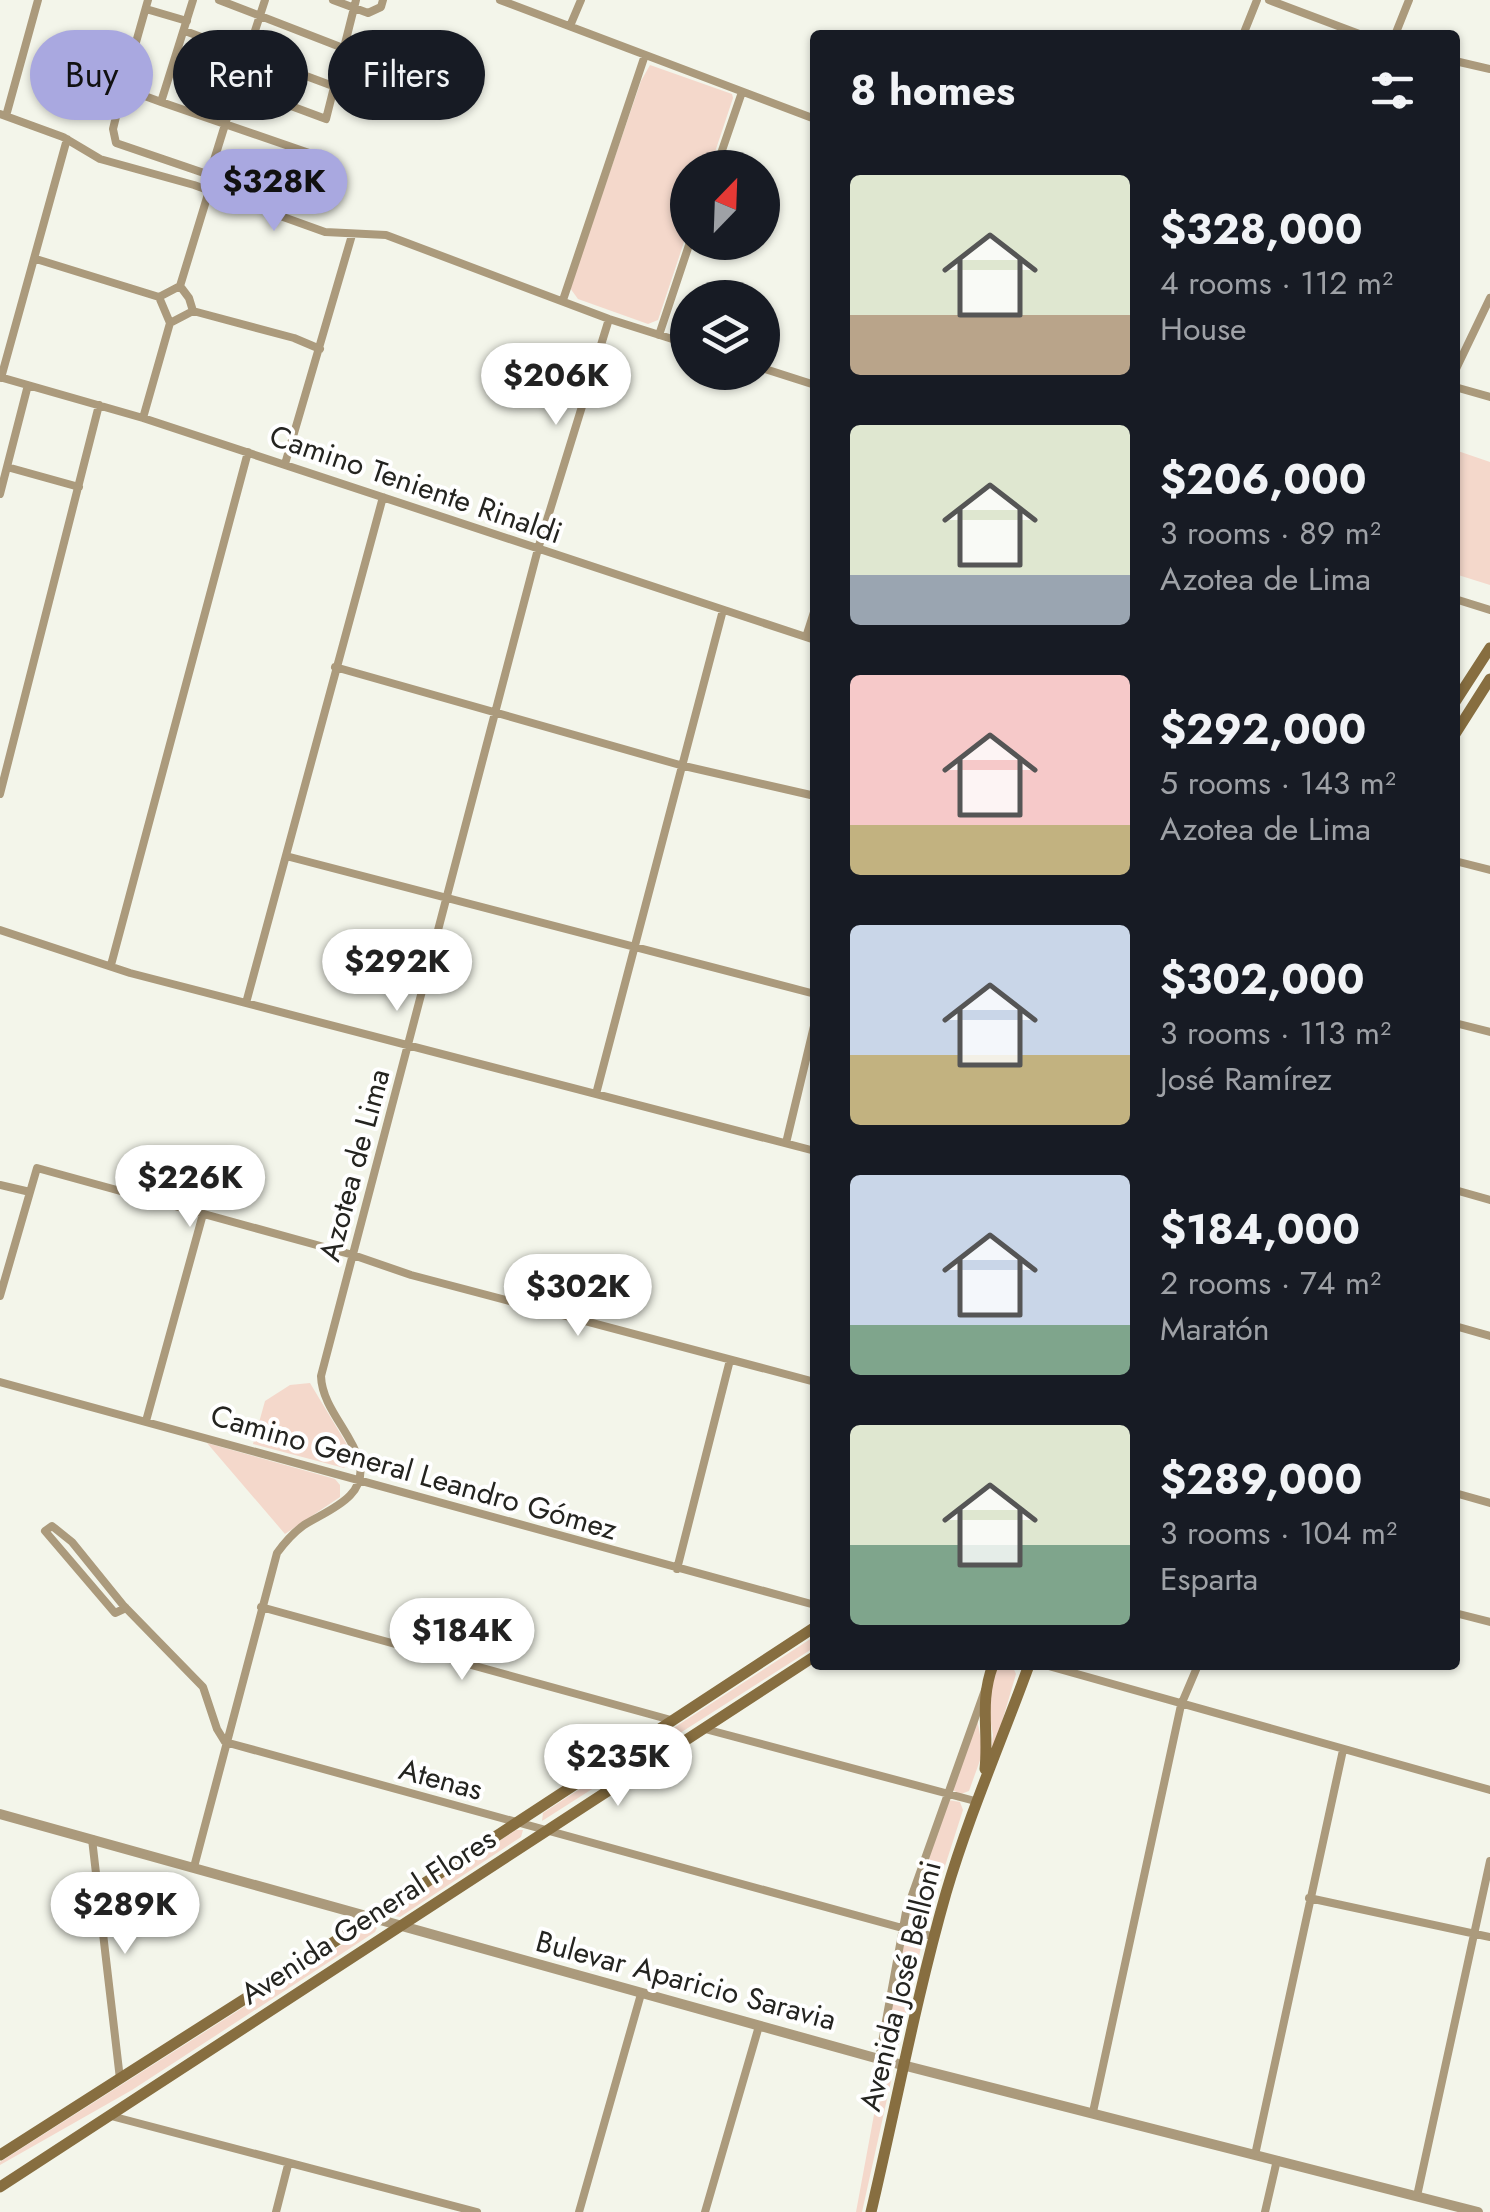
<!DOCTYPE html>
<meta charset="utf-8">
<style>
:root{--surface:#171b24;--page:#242831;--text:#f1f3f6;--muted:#9ea1a6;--accent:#a9a8e0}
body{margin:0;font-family:Jost,sans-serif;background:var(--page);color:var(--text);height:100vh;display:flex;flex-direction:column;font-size:38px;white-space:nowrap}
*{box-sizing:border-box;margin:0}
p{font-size:32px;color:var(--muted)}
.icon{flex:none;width:55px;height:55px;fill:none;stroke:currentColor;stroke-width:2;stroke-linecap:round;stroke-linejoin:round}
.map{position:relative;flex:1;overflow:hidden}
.drawer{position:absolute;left:810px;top:30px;width:650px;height:1640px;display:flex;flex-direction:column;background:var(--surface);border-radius:10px;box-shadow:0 2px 8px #0004}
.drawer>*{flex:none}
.hud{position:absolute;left:30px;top:30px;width:630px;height:90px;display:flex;gap:20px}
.needle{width:65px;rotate:23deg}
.fabs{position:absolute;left:670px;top:150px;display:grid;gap:20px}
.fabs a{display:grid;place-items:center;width:110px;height:110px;border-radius:50%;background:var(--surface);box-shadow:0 2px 8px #0004;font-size:50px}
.price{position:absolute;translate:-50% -85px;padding:0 22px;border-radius:35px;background:#fff;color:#222;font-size:32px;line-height:65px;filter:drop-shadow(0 2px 5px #0008)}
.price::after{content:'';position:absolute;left:50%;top:60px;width:30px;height:22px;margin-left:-15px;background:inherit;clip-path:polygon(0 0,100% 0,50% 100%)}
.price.current{background:var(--accent);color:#111}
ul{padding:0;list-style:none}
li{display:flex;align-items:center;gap:30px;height:250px;padding:0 40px}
li span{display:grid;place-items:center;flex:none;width:280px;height:200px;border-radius:10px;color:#555}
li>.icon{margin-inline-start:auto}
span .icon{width:120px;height:120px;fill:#fffc;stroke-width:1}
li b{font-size:42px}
h2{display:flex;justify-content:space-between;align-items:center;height:120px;padding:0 40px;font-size:42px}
.chip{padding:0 35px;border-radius:45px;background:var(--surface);box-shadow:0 2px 8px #0004;font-size:35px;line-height:90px}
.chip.current{background:var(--accent);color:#111}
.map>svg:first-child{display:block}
</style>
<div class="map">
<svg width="1490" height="2212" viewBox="0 0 1490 2212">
<rect width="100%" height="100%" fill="#f3f5ea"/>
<path fill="#f4d8cb" d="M650,65l82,29 1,4 -23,69 -22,1 -1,65 -29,87 -10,4 -70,-25 -8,-11 71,-207z
M1455,450l35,12v123l-35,-11z
M310,1383l42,70v7l-8,8 -91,-24 12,-43 25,-16z
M207,1443l128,36 5,6v12l-55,37z
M815,1636v11l-273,174 1,-8z
M997,1665h15l4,9 -27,92 4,-31 -6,-34z
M977,1718l6,34 -14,39 -8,3 -9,-4z
M948,1800l12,2 3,8 -36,112 -9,2 -8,-7v-6z
M516,1830h7l-2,7 -121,80 -5,-1 -1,-7z
M373,1925l4,3 -2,4 -243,158 -132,75v-3z
M908,1934l15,5 -27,117 -11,-4 -1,-6 20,-108z
M883,2066l8,2v13l-29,131h-6z"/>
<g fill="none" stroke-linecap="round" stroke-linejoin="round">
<path stroke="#ab9a7c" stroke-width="8" d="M219,0l124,48
M265,0l-28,86 89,33 30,-119
M333,0l35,13 13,-6 2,-7
M500,0l315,119
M1269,0l93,35
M146,9l41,12
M570,26l11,-26
M185,31l148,55
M1243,35l14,-35
M1395,35l14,-35
M1455,61l35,8
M173,65l64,21 -27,87
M123,88l25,-88
M161,102l-38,-14 -10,41 3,14 170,58 10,-4 16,-43 -151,-52 32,-102
M0,114l63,23 37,22 94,26 131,47 61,3 223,84 79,25
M6,116l32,-116
M716,168l26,-76
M36,259l123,38 21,-11 9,12 4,13 101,27 26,11
M180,286l29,-95
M159,297l11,26
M563,300l82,-245
M659,335l31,-93
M762,368l53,17
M1455,371l35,-73
M0,377l143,41 672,222
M1,378l66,-239
M1455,387l35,10
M143,418l27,-95 23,-12
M285,464l67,-229
M7,467l72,20
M0,494l28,-109
M1455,599l35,11
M806,637l9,-28
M335,667l345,98 135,31
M0,794l99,-389
M286,856l529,138
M1455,861l35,9
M0,930l130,43 685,178
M111,965l137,-513
M246,1003l137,-506
M1455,1023l35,9
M596,1094l127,-484
M786,1143l29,-121
M0,1185l30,7
M1455,1190l35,10
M0,1296l37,-128 316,87 58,20 404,107
M1455,1326l35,10
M0,1382l815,223
M146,1421l57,-207
M1455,1493l35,10
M677,1569l53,-209
M261,1607l410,113
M126,1608l-11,5 -70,-82 7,-5 20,16 51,63 80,82 14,42 8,13 710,195
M1455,1613l35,9
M1045,1665l445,125
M705,1729l270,72
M92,1839l28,240
M194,1867l83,-314c8,-11 16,-20 27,-28 24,-15 65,-28 55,-65 -9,-29 -37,-53 -38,-84l217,-827 71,-230
M1309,1898l181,39
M879,2059l27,-147 79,-222
M1093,2112l88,-407 17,-40
M111,2116l366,96
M1255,2155l88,-405
M1417,2196l73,-335
M276,2212l12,-47
M579,2212l62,-218
M705,2212l54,-186
M1265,2212l12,-52"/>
<path stroke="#ab9a7c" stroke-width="10" d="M0,1814l879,245 599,153"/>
<path stroke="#876e40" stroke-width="11" d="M1455,702l35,-54
M1455,734l35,-55
M985,1769c4,-38 -6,-67 8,-104
M0,2155l373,-238 442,-290
M0,2187l815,-531
M871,2212c25,-106 45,-214 75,-319 23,-78 55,-151 83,-228"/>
</g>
<g text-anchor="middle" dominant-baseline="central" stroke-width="8" stroke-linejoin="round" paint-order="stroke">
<g font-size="30" fill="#242420" stroke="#fff">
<text transform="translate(416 484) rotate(19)">Camino Teniente Rinaldi</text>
<text transform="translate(354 1165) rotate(-75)">Azotea de Lima</text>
<text transform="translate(414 1472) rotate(16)">Camino General Leandro Gómez</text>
<text transform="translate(441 1779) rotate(15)">Atenas</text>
<text transform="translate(368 1916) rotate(-33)">Avenida General Flores</text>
<text transform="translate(686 1980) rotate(15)">Bulevar Aparicio Saravia</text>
<text transform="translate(900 1986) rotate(-76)">Avenida José Belloni</text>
</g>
</g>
</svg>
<div class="fabs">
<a><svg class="needle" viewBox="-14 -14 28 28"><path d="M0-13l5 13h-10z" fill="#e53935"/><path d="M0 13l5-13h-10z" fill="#9ea1a6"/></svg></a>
<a><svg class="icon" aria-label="layers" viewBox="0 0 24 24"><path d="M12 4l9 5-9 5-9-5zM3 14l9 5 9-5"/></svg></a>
</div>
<b class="price current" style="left:274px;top:234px">$328K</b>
<b class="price" style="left:556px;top:428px">$206K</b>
<b class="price" style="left:397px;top:1014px">$292K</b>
<b class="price" style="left:190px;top:1230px">$226K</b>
<b class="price" style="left:578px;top:1339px">$302K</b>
<b class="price" style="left:462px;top:1683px">$184K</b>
<b class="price" style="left:618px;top:1809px">$235K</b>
<b class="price" style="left:125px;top:1957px">$289K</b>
<div class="hud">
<a class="chip current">Buy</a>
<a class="chip">Rent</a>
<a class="chip">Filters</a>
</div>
<section class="drawer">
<h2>8 homes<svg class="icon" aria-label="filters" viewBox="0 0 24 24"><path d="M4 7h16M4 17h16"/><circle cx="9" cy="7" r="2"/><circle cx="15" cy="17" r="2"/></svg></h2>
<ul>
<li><span style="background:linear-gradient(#dfe7d0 70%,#b9a48a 0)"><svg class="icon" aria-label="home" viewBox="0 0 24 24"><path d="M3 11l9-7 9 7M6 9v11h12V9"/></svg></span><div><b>$328,000</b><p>4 rooms · 112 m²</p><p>House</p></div></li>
<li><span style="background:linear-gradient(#dfe7d0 75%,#9aa5b1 0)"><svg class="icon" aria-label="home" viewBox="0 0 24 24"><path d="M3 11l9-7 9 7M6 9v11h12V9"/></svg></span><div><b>$206,000</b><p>3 rooms · 89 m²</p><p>Azotea de Lima</p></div></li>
<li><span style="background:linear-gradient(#f6c9c9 75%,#c2b280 0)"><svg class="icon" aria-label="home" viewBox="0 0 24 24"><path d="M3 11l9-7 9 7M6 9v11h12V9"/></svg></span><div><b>$292,000</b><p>5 rooms · 143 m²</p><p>Azotea de Lima</p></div></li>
<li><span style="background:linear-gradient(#c9d6e8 65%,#c2b280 0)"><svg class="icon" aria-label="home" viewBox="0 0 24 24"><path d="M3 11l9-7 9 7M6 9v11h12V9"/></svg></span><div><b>$302,000</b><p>3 rooms · 113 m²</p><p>José Ramírez</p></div></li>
<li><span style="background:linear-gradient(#c9d6e8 75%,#7fa58c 0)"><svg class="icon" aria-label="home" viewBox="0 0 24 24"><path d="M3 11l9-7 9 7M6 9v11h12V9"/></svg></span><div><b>$184,000</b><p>2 rooms · 74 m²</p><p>Maratón</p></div></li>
<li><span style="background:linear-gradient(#dfe7d0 60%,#7fa58c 0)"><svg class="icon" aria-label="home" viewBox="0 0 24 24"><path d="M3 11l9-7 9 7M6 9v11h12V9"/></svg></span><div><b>$289,000</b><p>3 rooms · 104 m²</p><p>Esparta</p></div></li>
</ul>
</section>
</div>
